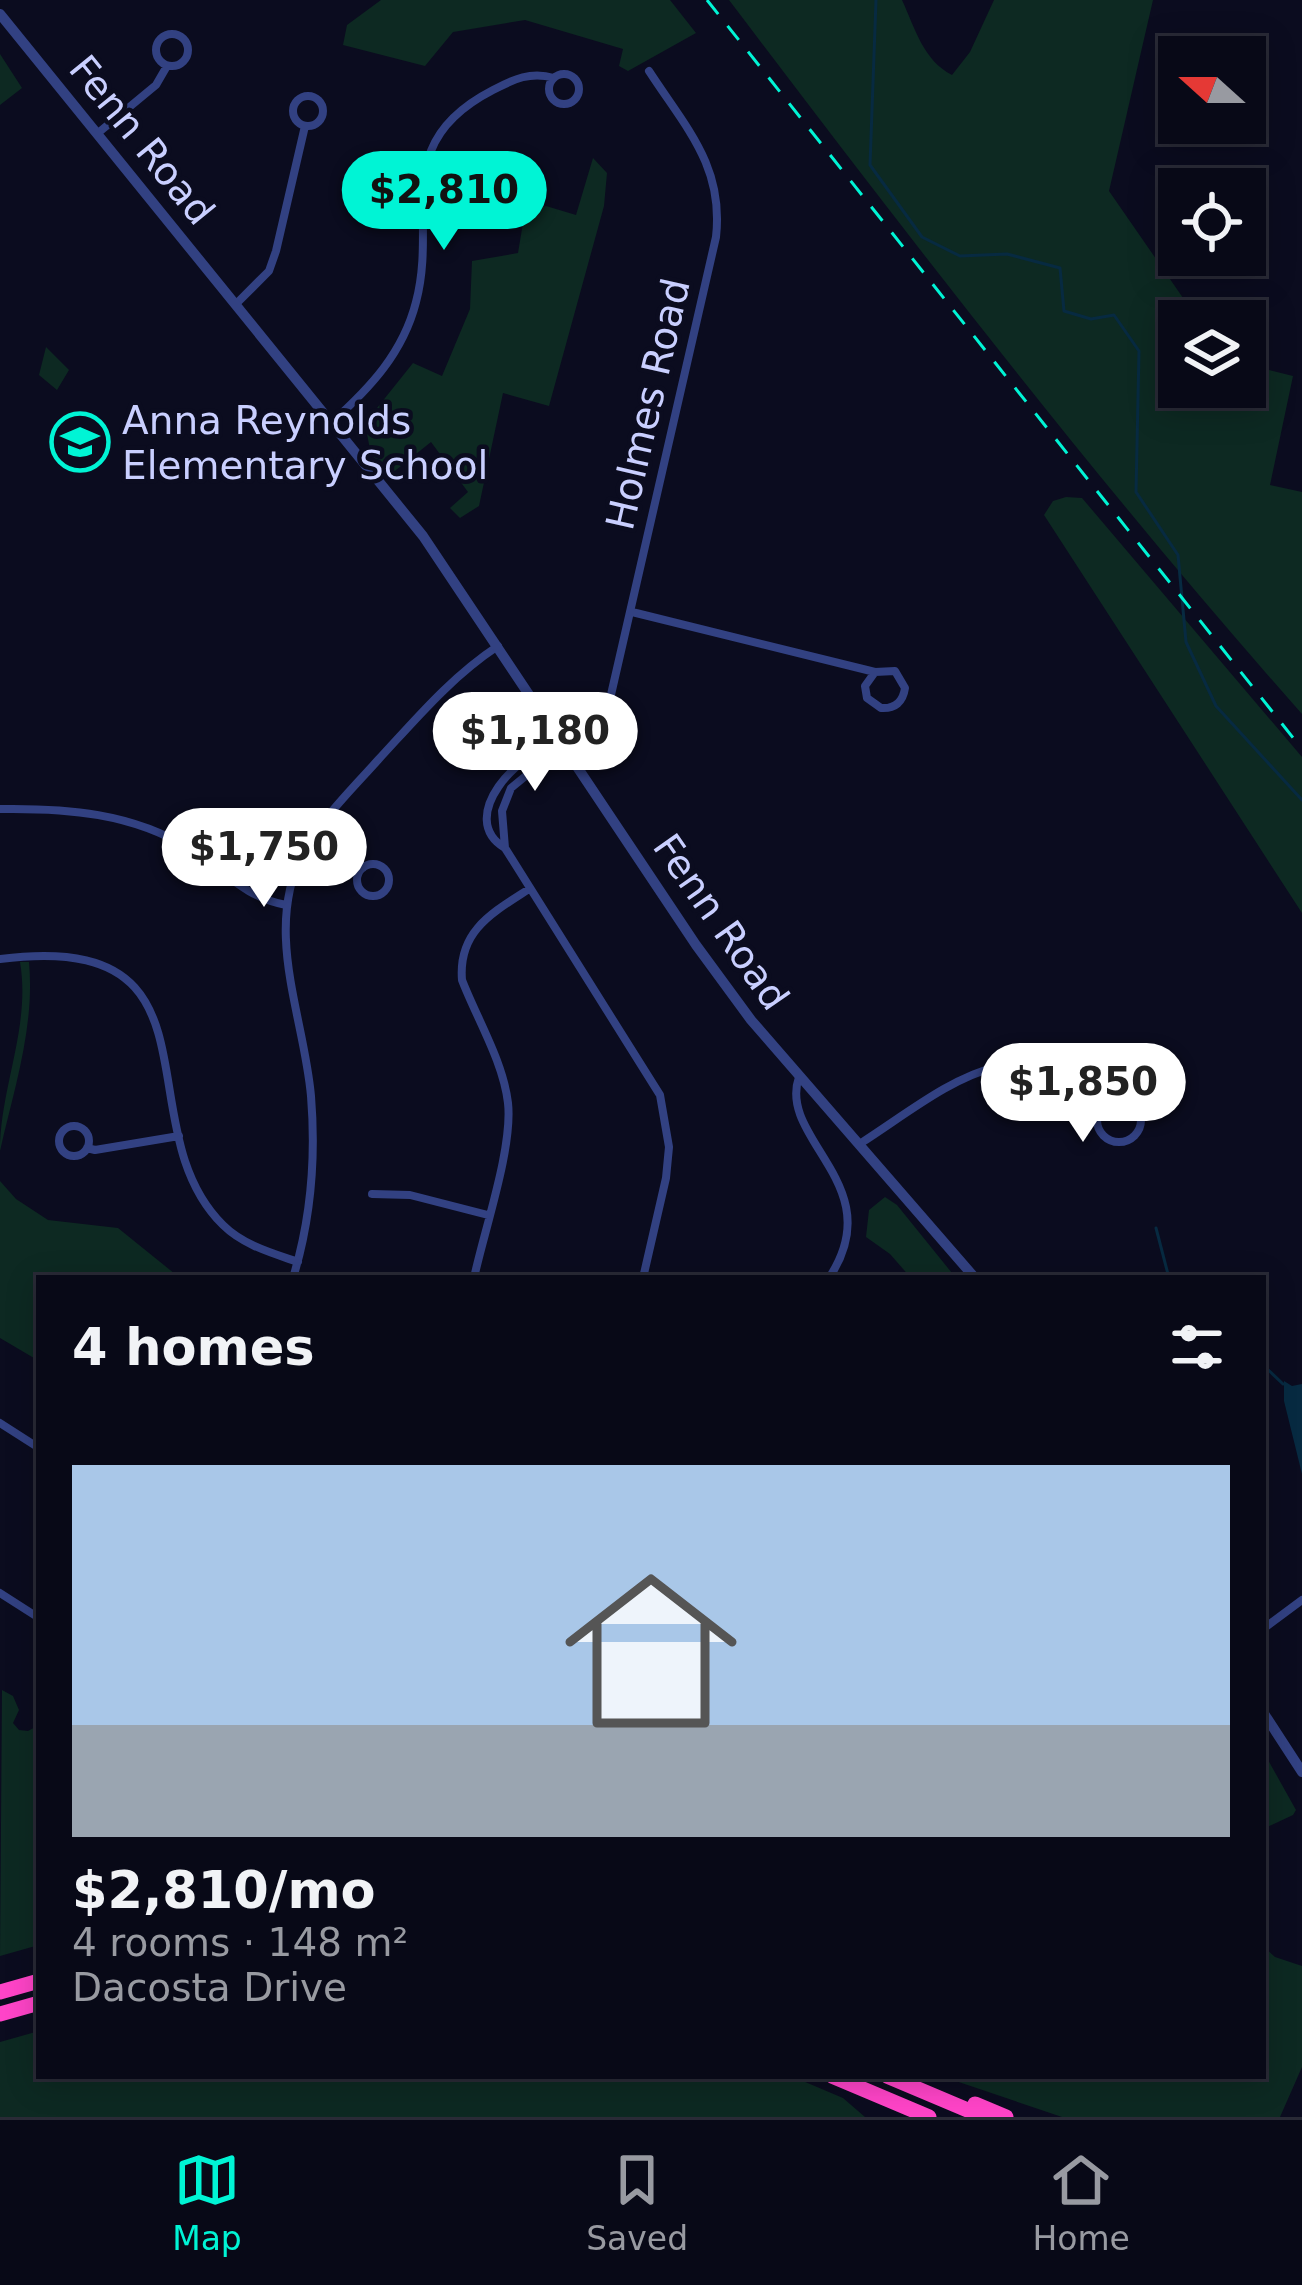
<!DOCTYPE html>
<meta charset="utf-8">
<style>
:root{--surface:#080917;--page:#161724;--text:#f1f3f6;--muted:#989aa1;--line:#292a36;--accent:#00f4d5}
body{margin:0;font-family:"DejaVu Sans",sans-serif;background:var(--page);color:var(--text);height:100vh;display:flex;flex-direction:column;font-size:45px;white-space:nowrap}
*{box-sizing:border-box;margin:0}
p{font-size:39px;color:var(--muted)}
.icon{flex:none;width:66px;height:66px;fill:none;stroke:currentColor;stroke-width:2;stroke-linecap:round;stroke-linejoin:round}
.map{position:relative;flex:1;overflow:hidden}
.sheet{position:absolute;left:36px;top:1275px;width:1230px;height:804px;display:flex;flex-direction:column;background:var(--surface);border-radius:0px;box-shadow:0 6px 30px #0003,0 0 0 3px var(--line)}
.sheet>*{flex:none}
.needle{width:78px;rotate:291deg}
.controls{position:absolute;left:1158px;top:36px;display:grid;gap:24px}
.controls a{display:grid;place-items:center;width:108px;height:108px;border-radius:0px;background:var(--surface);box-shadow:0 6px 30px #0003,0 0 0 3px var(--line);font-size:60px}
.price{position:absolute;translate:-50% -102px;padding:0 27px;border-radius:42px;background:#fff;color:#222;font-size:39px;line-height:78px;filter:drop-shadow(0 3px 6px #0008)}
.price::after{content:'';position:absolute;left:50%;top:72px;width:36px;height:27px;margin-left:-18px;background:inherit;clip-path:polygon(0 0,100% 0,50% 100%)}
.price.active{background:var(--accent);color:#111}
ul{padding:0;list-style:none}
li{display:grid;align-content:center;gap:24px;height:636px;padding:0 36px}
li span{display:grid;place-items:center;height:372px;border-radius:0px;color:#555}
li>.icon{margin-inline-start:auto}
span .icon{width:216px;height:216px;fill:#fffc;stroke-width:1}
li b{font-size:51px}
h2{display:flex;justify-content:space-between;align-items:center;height:144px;padding:0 36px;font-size:51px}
.tab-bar{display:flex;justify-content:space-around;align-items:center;height:168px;border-top:3px solid var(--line);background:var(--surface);font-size:33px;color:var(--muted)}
.tab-bar a{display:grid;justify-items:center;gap:6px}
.tab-bar .active{color:var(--accent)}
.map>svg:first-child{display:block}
</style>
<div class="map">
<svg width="1302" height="2117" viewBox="0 0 1302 2117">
<rect width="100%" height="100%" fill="#0b0c1f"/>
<path fill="#0d2922" d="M381,0h289l26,33 -68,38 -9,-5 4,-17 -98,-29 -72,12 -28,34 -82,-21 4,-20z
M729,0h173c13,28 21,60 50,75l18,-23 24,-52h159l-44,191 90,130h-20v66h66v-23l48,12 -23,109 32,7v222c-202,-228 -389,-471 -573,-714z
M0,54l22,34 -22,17z
M593,158l14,15 -3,33 -55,200 -46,-13 -24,113 -19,12 -10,-10 18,-16 -37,-50 -40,32 -20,-19 -6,-32 48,-60 29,13 28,-67 2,-48 46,-8 7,-42 21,-5 30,9z
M46,347l23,23 -12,20 -18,-15z
M1066,497l16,1 220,259v156l-258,-398 9,-14z
M20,962h9c6,65 -15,127 -29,189 0,-64 31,-124 20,-189z
M0,1181l16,18 32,21 70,8 62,50h-141v83l-39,-23z
M885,1197l12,8 59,73h-45l-21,-24 -24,-17 3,-27z
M2,1690l11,6 6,14 -6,13 6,7 9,1 11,-6v220l-39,11z
M1263,1751l33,59 -3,5 -30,14z
M1263,1946l12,11 27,9v101l-22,50h-218l-121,-41h322z
M39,2031v45h752l52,22 22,19h-865v-75z"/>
<path fill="#072a41" d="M1284,1381l8,5 10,-2v90l-18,-73z"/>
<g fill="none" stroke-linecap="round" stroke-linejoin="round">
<path stroke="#072a41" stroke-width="3" d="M876,0l-6,165 52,72 38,19 47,-2 53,14 4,43 27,8 23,-4 25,36 -3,141 42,63 8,87 30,64 86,94
M1156,1228l13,50
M1263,1365l20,19"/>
<path stroke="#324182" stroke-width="8" d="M156 50a16 16 0 1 1 32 0a16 16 0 1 1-32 0Z
M549 89a15 15 0 1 1 30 0a15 15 0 1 1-30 0Z
M293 111a15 15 0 1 1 30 0a15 15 0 1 1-30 0Z
M98,133l58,-48 11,-19
M511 184a15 15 0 1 1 30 0a15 15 0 1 1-30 0Z
M422,216c30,0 76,6 99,-18
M236,304l33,-33 7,-20 29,-125
M332,422c38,-34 71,-69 84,-120 23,-87 -28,-158 77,-212 21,-11 38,-19 61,-12
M632,612l243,60 20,-1 10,17c-2,14 -10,21 -24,20l-14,-10 -2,-12 10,-14
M561,744c-42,5 -106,74 -56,104l155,247 9,52 -3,31 -23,100
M0,809c66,-1 133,4 190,40 33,21 56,49 96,56
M321,826l42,42
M505,848l-3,-37 9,-23 83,-68 16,-21 106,-462c8,-71 -30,-109 -67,-166
M357 880a16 16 0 1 1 32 0a16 16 0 1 1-32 0Z
M0,959c233,-30 122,166 223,266 20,20 49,28 75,37
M799,1077c-22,63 92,108 30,201
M1097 1120a22 22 0 1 1 44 0a22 22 0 1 1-44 0Z
M59 1141a15 15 0 1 1 30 0a15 15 0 1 1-30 0Z
M861,1143c81,-52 157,-125 249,-43
M87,1148l8,2 84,-14
M372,1194l38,1 78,20
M293,1278c18,-59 23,-120 18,-182 -7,-80 -48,-165 -8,-243 19,-35 49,-64 75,-93 38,-41 73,-83 120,-114
M474,1278c10,-47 39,-130 34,-175 -5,-42 -31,-84 -46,-123 -4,-49 30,-67 67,-91
M0,1423l39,25
M0,1593l39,25
M1263,1629l39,-29"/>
<path stroke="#324182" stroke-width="10" d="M0,14l423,522 273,409 55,75 224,258
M1263,1712l39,60"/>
<path stroke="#ff44c8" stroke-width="15" d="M0,1992l39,-11
M0,2014l39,-11
M832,2076l97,41
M887,2076l97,41
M975,2104l31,13"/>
<path stroke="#00f4d5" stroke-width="3" stroke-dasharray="18 15" stroke-linecap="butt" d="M707,0l595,749"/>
</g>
<defs>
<symbol id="school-ring" viewBox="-11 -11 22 22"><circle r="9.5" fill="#0b0c1f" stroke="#00f4d5" stroke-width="1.5"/><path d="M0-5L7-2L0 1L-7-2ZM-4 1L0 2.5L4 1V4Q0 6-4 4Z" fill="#00f4d5"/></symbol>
</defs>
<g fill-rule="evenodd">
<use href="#school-ring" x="47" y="409" width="66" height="66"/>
</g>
<g text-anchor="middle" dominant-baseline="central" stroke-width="9" stroke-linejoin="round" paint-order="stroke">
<g font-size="39" fill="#c9cfff" stroke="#0b0c1f">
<text transform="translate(142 140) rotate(51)">Fenn Road</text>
<text transform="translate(648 404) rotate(-77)">Holmes Road</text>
<text transform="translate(721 922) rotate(55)">Fenn Road</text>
</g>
<g font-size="39" fill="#c9cfff" stroke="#0b0c1f" text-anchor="start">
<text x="122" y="420">Anna Reynolds<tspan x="122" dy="45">Elementary School</tspan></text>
</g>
</g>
</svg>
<div class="controls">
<a><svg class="needle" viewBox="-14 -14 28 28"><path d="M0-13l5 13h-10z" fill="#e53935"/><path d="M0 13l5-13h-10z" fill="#989aa1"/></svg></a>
<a><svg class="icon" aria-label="locate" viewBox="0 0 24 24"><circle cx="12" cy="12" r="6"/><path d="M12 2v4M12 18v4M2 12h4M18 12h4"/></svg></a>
<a><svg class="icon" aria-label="layers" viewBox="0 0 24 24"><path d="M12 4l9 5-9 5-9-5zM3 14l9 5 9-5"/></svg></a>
</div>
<b class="price active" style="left:444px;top:253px">$2,810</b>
<b class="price" style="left:535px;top:794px">$1,180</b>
<b class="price" style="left:264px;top:910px">$1,750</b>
<b class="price" style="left:1083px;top:1145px">$1,850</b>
<section class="sheet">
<h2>4 homes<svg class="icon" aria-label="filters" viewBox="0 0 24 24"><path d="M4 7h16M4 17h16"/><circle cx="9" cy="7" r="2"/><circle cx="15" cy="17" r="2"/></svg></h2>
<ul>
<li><span style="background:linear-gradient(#a9c7e8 70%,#9aa5b1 0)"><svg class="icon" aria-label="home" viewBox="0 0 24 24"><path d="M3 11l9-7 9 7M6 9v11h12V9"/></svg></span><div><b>$2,810/mo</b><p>4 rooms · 148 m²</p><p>Dacosta Drive</p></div></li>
</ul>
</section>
</div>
<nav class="tab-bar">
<a class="active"><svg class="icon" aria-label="map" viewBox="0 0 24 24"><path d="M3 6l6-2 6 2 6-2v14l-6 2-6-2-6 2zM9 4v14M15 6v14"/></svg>Map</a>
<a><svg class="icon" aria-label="saved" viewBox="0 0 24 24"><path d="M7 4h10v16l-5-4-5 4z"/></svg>Saved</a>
<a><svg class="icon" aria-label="home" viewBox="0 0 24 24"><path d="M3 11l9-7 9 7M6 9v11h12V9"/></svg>Home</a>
</nav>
